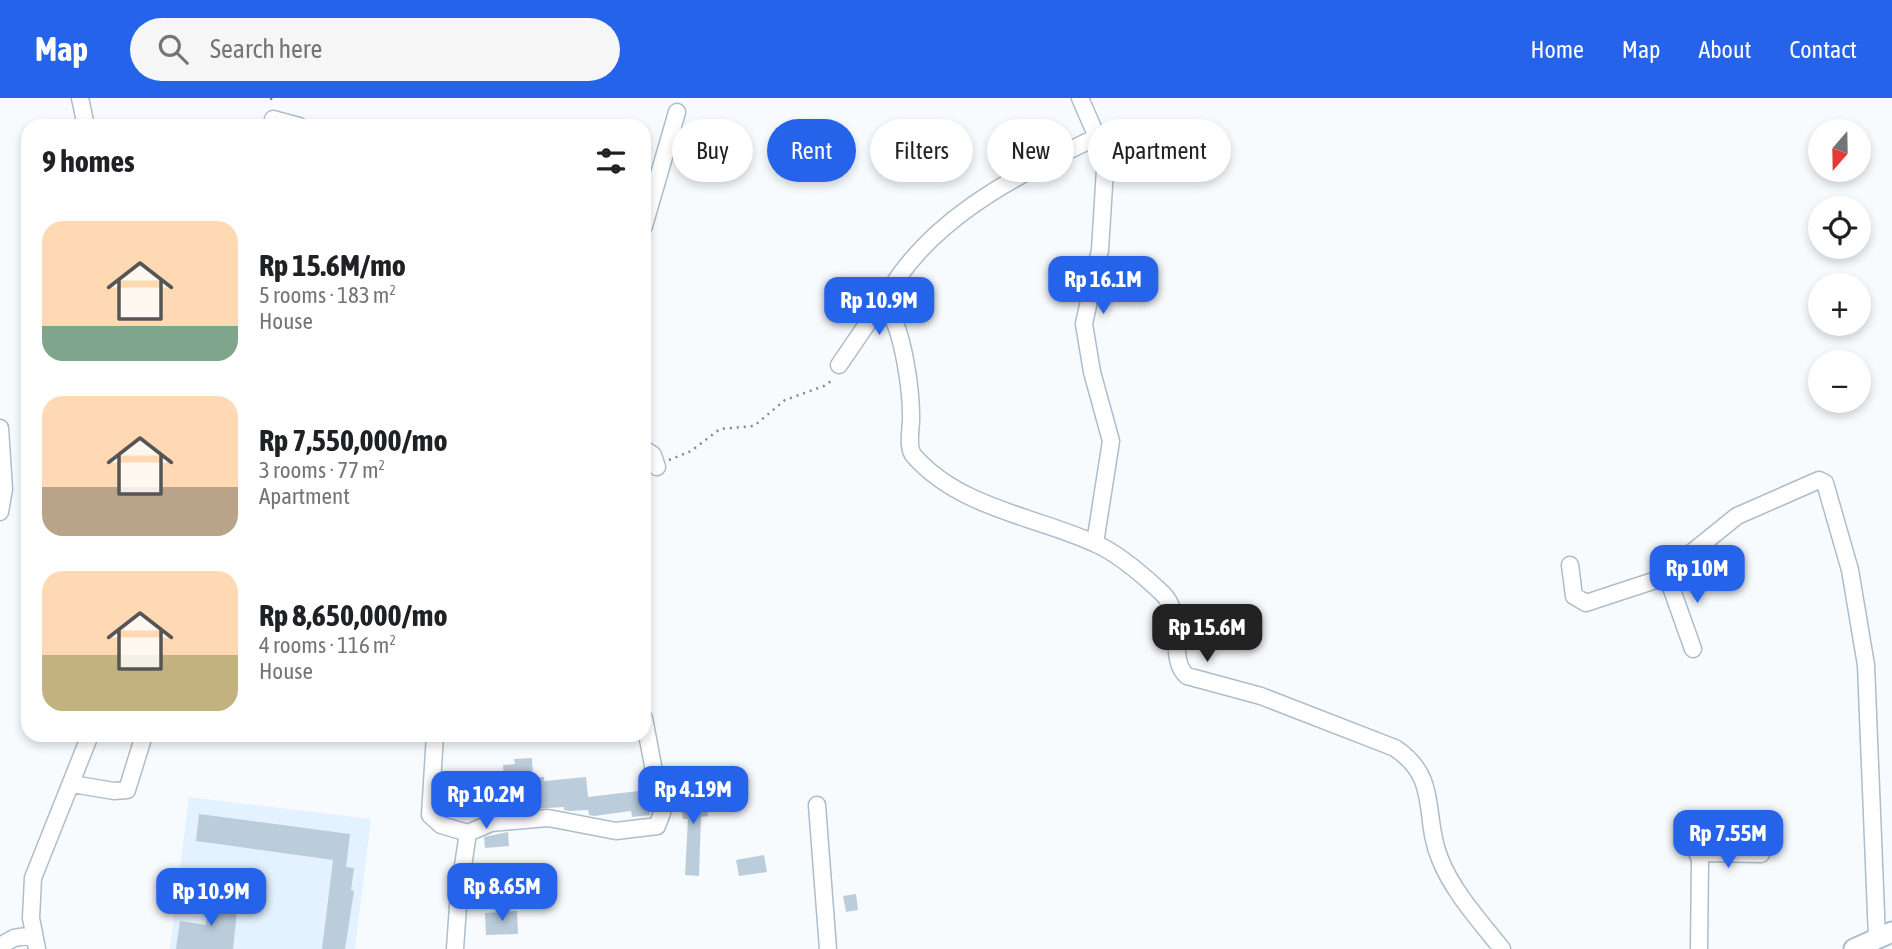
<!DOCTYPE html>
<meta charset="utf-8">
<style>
:root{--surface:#fff;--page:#f6f6f6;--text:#202124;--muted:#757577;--accent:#2563eb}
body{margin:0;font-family:"Asap Condensed",sans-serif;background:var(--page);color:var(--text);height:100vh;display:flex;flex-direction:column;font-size:26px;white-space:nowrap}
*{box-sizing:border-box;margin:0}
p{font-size:23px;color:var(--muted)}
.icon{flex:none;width:38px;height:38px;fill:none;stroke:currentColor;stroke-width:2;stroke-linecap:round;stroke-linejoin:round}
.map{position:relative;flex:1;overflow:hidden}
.side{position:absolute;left:21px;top:21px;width:630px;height:623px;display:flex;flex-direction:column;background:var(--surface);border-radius:21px;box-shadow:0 4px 10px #0003}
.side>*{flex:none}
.banner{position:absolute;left:672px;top:21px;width:665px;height:63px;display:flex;gap:14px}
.needle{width:46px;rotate:200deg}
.buttons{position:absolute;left:1808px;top:21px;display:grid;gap:14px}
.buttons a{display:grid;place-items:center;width:63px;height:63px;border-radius:50%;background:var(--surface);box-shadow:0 4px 10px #0003;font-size:35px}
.price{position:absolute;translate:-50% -60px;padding:0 16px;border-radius:14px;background:var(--accent);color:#fff;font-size:23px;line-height:46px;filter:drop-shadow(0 2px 4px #0008)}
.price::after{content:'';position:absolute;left:50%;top:42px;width:21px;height:16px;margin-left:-10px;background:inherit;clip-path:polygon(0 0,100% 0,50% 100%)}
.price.current{background:#222;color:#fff}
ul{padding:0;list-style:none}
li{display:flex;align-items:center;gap:21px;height:175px;padding:0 21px}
li span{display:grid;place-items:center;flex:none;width:196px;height:140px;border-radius:21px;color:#555}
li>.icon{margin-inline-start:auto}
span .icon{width:84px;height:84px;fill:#fffc;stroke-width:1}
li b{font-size:30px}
h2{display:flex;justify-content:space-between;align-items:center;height:84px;padding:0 21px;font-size:30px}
.pill{padding:0 24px;border-radius:32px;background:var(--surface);box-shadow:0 4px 10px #0003;font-size:24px;line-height:63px}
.pill.current{background:var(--accent);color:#fff}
header{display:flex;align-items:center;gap:42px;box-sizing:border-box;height:98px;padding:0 35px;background:var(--accent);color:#fff}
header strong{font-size:33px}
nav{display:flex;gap:38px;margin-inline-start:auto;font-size:24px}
.search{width:490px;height:63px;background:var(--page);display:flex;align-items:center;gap:18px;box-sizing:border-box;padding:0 24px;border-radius:38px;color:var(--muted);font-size:26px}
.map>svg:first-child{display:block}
</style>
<header>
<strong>Map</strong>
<div class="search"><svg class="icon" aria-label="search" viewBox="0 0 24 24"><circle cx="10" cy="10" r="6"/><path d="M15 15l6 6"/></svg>Search here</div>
<nav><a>Home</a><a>Map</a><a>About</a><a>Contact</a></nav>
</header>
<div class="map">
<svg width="1892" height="851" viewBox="0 0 1892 851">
<rect width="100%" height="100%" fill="#f8fbfe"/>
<path fill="#e3f2fe" d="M189,699l182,22 -16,130h-185z"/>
<path fill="#bbccda" d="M532,660l1,19h11v4l42,-4 2,20 59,-7 3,25 -18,2 -1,-6 -37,5 -5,-1 -1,-5 -19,1 -5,-1v-3l-65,4v-5l-9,1 -2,-27 16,-1 -1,-14 12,-1 -1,-5z
M463,689l2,26 -20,1 -2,-26z
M704,690l4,28 -7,1 -2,59 -14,-1 3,-56h-5l-4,-28z
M199,716l151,20 -4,33 8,1 -3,22 3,1 -9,58h-23l11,-89 -137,-19z
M508,734l1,14 -24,2 -1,-11z
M764,757l3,17 -28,4 -3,-16z
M856,796l2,16 -12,2 -3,-16z
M209,801l29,3 -5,47h-57l4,-28 26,4z
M517,813l1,23 -32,1 -1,-22z"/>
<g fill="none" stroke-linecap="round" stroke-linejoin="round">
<defs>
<path id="minor" d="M80,0l6,28
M1080,0l17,39 8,32 -5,81 -16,74 8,48 19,69 -16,102
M272,28l1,-7 26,7
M644,128l33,-114
M879,212c41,-87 135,-134 218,-173
M839,267l37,-54 13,1c14,19 22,78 22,103 1,11 -5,32 3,41 46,52 120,60 180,87 24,10 49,32 68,50 24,22 5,67 25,83l74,20 134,52c46,31 27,68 45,111 13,33 40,62 62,90
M0,330l4,61 -4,23
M644,351l9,6 4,12
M1570,467l4,31 12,7 73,-24 78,-63 82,-36 6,3 25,87 16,95 11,273
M1666,475l27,76
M435,637l-5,80 11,10 27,8 -9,59 -4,57
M72,686l42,7 13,-1 17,-55
M817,707l11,144
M1685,723l15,39
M468,735l23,-10 57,-5 68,13 41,-5 5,-13 -18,-95
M0,848l14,-8 19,-3
M37,851l-6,-31 2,-40 57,-143
M1699,851l1,-89 3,-7 58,1 4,-9 1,-17"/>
<path id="tertiary" d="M1854,851l38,-17"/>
</defs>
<use href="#minor" stroke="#acbdcb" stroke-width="19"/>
<use href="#tertiary" stroke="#acbdcb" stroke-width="23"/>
<path stroke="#82878b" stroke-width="2.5" stroke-dasharray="2 5" stroke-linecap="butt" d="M271,0l1,7
M669,362l22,-9 29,-22 34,-3 31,-26 39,-14 10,-7"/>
<use href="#minor" stroke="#fff" stroke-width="16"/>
<use href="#tertiary" stroke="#fff" stroke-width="19"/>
</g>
</svg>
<div class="buttons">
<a><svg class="needle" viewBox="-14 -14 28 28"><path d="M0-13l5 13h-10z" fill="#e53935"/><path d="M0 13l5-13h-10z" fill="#757577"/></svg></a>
<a><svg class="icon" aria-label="locate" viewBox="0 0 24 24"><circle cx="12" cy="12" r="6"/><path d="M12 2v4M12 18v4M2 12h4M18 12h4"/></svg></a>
<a>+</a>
<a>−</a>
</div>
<b class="price" style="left:1103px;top:218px">Rp 16.1M</b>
<b class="price" style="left:879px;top:239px">Rp 10.9M</b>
<b class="price" style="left:1697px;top:507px">Rp 10M</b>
<b class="price current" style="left:1207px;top:566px">Rp 15.6M</b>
<b class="price" style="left:693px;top:728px">Rp 4.19M</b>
<b class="price" style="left:486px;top:733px">Rp 10.2M</b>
<b class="price" style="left:1728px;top:772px">Rp 7.55M</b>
<b class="price" style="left:502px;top:825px">Rp 8.65M</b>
<b class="price" style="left:211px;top:830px">Rp 10.9M</b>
<div class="banner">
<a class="pill">Buy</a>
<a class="pill current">Rent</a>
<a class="pill">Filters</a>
<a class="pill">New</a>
<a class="pill">Apartment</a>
</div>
<section class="side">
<h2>9 homes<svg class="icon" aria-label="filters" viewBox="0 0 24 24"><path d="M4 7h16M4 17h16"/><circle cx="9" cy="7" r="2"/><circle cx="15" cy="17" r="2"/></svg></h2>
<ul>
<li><span style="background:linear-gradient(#ffd9b3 75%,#7fa58c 0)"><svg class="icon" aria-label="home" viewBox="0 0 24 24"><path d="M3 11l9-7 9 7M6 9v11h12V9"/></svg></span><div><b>Rp 15.6M/mo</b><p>5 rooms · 183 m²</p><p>House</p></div></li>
<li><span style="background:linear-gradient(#ffd9b3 65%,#b9a48a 0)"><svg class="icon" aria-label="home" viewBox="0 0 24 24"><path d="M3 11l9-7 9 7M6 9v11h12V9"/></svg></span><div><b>Rp 7,550,000/mo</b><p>3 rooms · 77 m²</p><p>Apartment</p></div></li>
<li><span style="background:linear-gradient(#ffd9b3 60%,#c2b280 0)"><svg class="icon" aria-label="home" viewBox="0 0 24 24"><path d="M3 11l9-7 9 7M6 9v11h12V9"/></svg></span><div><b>Rp 8,650,000/mo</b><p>4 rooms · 116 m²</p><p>House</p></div></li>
</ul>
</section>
</div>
